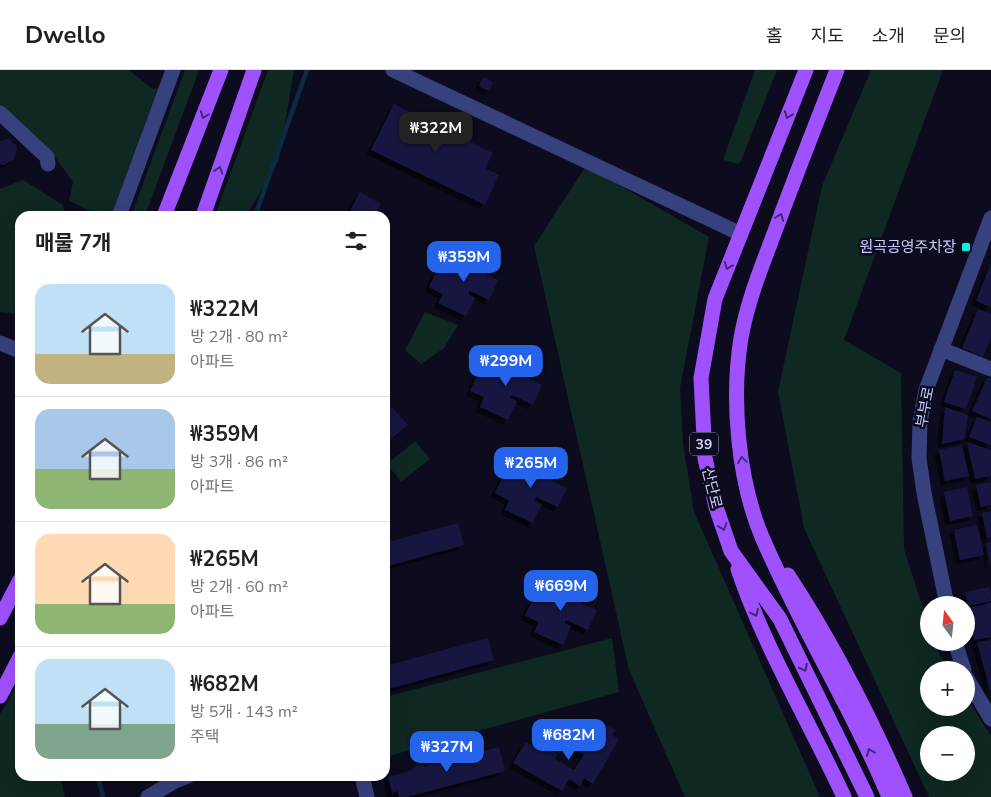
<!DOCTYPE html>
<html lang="ko">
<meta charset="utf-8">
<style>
:root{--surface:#fff;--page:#f2f2f2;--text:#202124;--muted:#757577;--line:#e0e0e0;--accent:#2563eb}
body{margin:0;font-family:"Nunito Sans","Noto Sans KR",sans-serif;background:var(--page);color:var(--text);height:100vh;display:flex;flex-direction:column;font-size:19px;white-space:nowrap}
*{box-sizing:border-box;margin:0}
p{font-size:16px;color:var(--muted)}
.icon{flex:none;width:28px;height:28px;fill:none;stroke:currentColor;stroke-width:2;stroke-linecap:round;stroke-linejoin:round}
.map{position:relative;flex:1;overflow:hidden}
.details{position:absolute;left:15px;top:141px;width:375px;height:570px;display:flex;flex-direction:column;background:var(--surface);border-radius:15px;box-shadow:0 5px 20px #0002}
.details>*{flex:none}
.needle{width:32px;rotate:345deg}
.fabs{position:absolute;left:920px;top:526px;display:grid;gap:10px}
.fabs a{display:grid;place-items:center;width:55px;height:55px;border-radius:50%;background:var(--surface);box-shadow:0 5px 20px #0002;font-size:25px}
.price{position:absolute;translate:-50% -42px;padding:0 11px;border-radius:10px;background:var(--accent);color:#fff;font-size:16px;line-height:32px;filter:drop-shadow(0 1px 2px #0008)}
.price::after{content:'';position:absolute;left:50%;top:30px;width:15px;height:11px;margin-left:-8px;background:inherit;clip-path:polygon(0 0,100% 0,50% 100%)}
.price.active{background:#222;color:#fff}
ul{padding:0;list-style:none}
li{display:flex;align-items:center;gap:15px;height:125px;padding:0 20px}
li+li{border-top:1px solid var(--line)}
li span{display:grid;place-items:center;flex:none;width:140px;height:100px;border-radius:15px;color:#555}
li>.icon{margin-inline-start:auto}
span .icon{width:60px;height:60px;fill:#fffc;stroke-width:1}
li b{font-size:21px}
h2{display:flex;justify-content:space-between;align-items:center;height:60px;padding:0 20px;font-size:21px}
header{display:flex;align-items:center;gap:30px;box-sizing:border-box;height:70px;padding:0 25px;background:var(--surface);border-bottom:1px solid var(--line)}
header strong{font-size:24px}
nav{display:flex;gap:28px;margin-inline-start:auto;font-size:18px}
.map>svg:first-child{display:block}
</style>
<header>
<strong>Dwello</strong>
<nav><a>홈</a><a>지도</a><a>소개</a><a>문의</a></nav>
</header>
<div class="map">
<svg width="991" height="727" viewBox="0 0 991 727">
<defs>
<filter id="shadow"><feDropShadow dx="-4.5" dy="4.5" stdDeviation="0" flood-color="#0009"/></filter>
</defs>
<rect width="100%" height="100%" fill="#0c0c1e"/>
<path fill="#0f2822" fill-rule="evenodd" d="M0,0h129l23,19 6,-1 -47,128h-15l1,-2 -28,-13 4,-19 -18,-25 -55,-50z
M185,0h14l-54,146h-14z
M268,0h26l-15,90 -33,56h-31z
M755,0h22l-36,91 -3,3 -14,-4v-3z
M871,0h72l-99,270 57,33 3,176 25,79v14l4,1 16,27h-20v38h37v-11l25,39v61h-62l-125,-269 -26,-136 44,-206zM929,665h37v37h-37z
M586,96l123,71 -29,151 3,56 11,68 126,285h-135l-56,-127 -95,-424z
M23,110l40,25 2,11h-45v98l-20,-2v-123z
M425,242l33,13 -14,23 -23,16 -16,-14z
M415,371l15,18 -29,23 -14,-18z
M612,568l7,54 -234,65v-60z
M20,611v95h40l5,21h-65v-83z"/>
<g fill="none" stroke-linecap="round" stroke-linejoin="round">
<path stroke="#0c2a42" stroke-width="4.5" d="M255,146l52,-146
M98,706l5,21"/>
</g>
<path fill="#19183f" filter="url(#shadow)" d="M483,7l10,5 -4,9 -10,-5z
M394,34l99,49 -8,15 14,7 -14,30 -114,-55z
M9,68l8,9 -3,13 -11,5 -3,-1v-23z
M360,122l21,12 -7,12h-27z
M470,180l22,10 -7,14 13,6 -9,20 -19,-9 -2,3 7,4 -9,18 -28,-13 5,-9 -14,-7 10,-22 7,4 5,-7 20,9 1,-2 -9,-4z
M991,193v44l-15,-6z
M978,239l13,5v23l-8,20 -21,-9z
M511,284l22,10 -6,14 15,7 -9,20 -21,-10 -2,3 7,3 -9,19 -28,-13 4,-10 -14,-6 10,-22 8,4 4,-7 21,9 1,-2 -10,-4z
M955,300l22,7 -11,32 -22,-7z
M987,308l4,1v40l-19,-8z
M392,337l16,18 -23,19v-31z
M945,337l23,8 -4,24 -22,5z
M977,347l14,5v23l-22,-8z
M967,372l24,8v26l-16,3z
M962,375l7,31 -24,5 -6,-31z
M536,386l22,10 -6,15 15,7 -9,19 -22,-10 -1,4 7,3 -9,19 -28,-13 4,-10 -14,-7 10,-21 8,3 4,-7 21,9 1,-2 -10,-4z
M991,412v23l-10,2 -5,-22z
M967,417l6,29 -23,5 -6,-29z
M991,441v26l-4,1 -5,-25z
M458,453l6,22 -79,22v-24z
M977,455l7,30 -24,5 -6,-30z
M991,472v22h-1l-4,-21z
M565,509l23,10 -7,14 16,7 -9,20 -22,-10 -2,3 7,3 -8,19 -29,-13 5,-10 -14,-6 10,-22 7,4 5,-7 20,9 1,-2 -9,-5z
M990,517l1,14 -23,5 -3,-14z
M991,533v34l-17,3 -7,-32z
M488,568l6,22 -109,30v-24z
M991,570v50h-1l-13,-48z
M604,654l11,6 -3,5 7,4 -26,45 -9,-6 -4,8 -11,-7 -7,12 -49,-28 13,-21 19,11 3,-4 9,5 -2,5 19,11 10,-15 -5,-3 6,-10 5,3z
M499,677l6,24 -98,26h-8l-1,-6 -6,2 -4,-16 25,-7v-3l10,-3 1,3 42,-11v-3l10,-3 1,3z"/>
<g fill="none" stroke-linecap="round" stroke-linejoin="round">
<path stroke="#37417d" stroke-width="15" d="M393,0l348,164
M0,43l47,44 1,7
M119,146l54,-146
M0,273l20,8
M941,279l50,20
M947,535l-23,-112 -5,-35 1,-36 6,-32 65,-172
M955,572l9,28
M966,607l25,42
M362,706l5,21
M148,727l27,-16 13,-5"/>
<path stroke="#9f51fe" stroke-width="15" d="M806,0l-91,229 -14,79 4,80 11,49 15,44 49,68 87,178
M837,0c-20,51 -40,102 -59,153 -14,38 -30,75 -37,115 -10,61 -3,142 21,199 38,89 90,171 127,260
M164,146l57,-146
M203,146l51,-146
M738,499c27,80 71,152 106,228
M788,505c46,70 84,145 117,222
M0,548l20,-38
M0,626l20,-39"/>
</g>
<defs><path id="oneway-chevron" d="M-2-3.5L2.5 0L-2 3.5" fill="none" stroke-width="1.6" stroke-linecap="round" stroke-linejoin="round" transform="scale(1.25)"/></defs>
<g stroke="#472878">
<use href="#oneway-chevron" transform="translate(204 45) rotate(111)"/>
<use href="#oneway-chevron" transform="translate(788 45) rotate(112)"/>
<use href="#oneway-chevron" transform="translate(219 100) rotate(-71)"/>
<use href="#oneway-chevron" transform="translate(780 147) rotate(-69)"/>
<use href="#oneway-chevron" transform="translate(728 196) rotate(111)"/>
<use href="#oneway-chevron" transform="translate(742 390) rotate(-98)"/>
<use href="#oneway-chevron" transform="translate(723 457) rotate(71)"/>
<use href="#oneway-chevron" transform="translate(755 543) rotate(66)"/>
<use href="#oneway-chevron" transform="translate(804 598) rotate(63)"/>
<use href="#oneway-chevron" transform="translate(870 682) rotate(-113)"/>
</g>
<rect fill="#02f2e0" stroke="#0c0c1e" stroke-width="2" x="961" y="172" width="10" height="10" rx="2.5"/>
<g text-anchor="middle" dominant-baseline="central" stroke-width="5" stroke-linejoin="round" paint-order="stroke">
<rect fill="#0c0c1e" stroke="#9093bc" stroke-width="1" x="690" y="362.5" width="28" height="23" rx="4"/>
<g font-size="14" font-weight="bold" fill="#c9cdff">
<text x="704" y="374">39</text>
</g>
<g font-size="15" fill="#c9cdff" stroke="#0c0c1e" text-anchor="end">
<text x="956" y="177">원곡공영주차장</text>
</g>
<g font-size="15" fill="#c9cdff" stroke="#0c0c1e">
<text transform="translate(925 337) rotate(-79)">부부로</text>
<text transform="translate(712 418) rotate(76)">산단로</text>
</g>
</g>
</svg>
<div class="fabs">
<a><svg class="needle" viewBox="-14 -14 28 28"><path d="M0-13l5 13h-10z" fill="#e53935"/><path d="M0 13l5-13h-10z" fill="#757577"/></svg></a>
<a>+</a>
<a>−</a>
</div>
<b class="price active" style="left:436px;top:84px">₩322M</b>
<b class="price" style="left:464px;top:213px">₩359M</b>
<b class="price" style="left:506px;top:317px">₩299M</b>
<b class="price" style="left:531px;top:419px">₩265M</b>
<b class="price" style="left:561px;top:542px">₩669M</b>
<b class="price" style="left:569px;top:691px">₩682M</b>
<b class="price" style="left:447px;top:703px">₩327M</b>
<section class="details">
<h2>매물 7개<svg class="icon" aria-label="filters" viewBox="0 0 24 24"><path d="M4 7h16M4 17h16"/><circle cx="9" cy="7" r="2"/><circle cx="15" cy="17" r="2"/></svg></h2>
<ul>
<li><span style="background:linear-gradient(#bfe0f5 70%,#c2b280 0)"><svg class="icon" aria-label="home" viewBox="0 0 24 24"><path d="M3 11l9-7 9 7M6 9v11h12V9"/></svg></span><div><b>₩322M</b><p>방 2개 · 80 m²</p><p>아파트</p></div></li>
<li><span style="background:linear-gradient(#a9c7e8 60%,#8fb573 0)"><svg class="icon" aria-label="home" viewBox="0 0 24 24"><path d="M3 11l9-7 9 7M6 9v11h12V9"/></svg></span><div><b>₩359M</b><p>방 3개 · 86 m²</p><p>아파트</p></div></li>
<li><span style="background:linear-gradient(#ffd9b3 70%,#8fb573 0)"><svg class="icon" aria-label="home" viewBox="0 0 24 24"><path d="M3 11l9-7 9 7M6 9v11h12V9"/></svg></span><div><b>₩265M</b><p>방 2개 · 60 m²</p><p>아파트</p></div></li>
<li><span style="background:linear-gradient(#bfe0f5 65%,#7fa58c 0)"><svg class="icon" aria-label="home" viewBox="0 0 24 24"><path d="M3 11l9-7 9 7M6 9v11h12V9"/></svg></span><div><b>₩682M</b><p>방 5개 · 143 m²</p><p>주택</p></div></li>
</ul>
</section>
</div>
